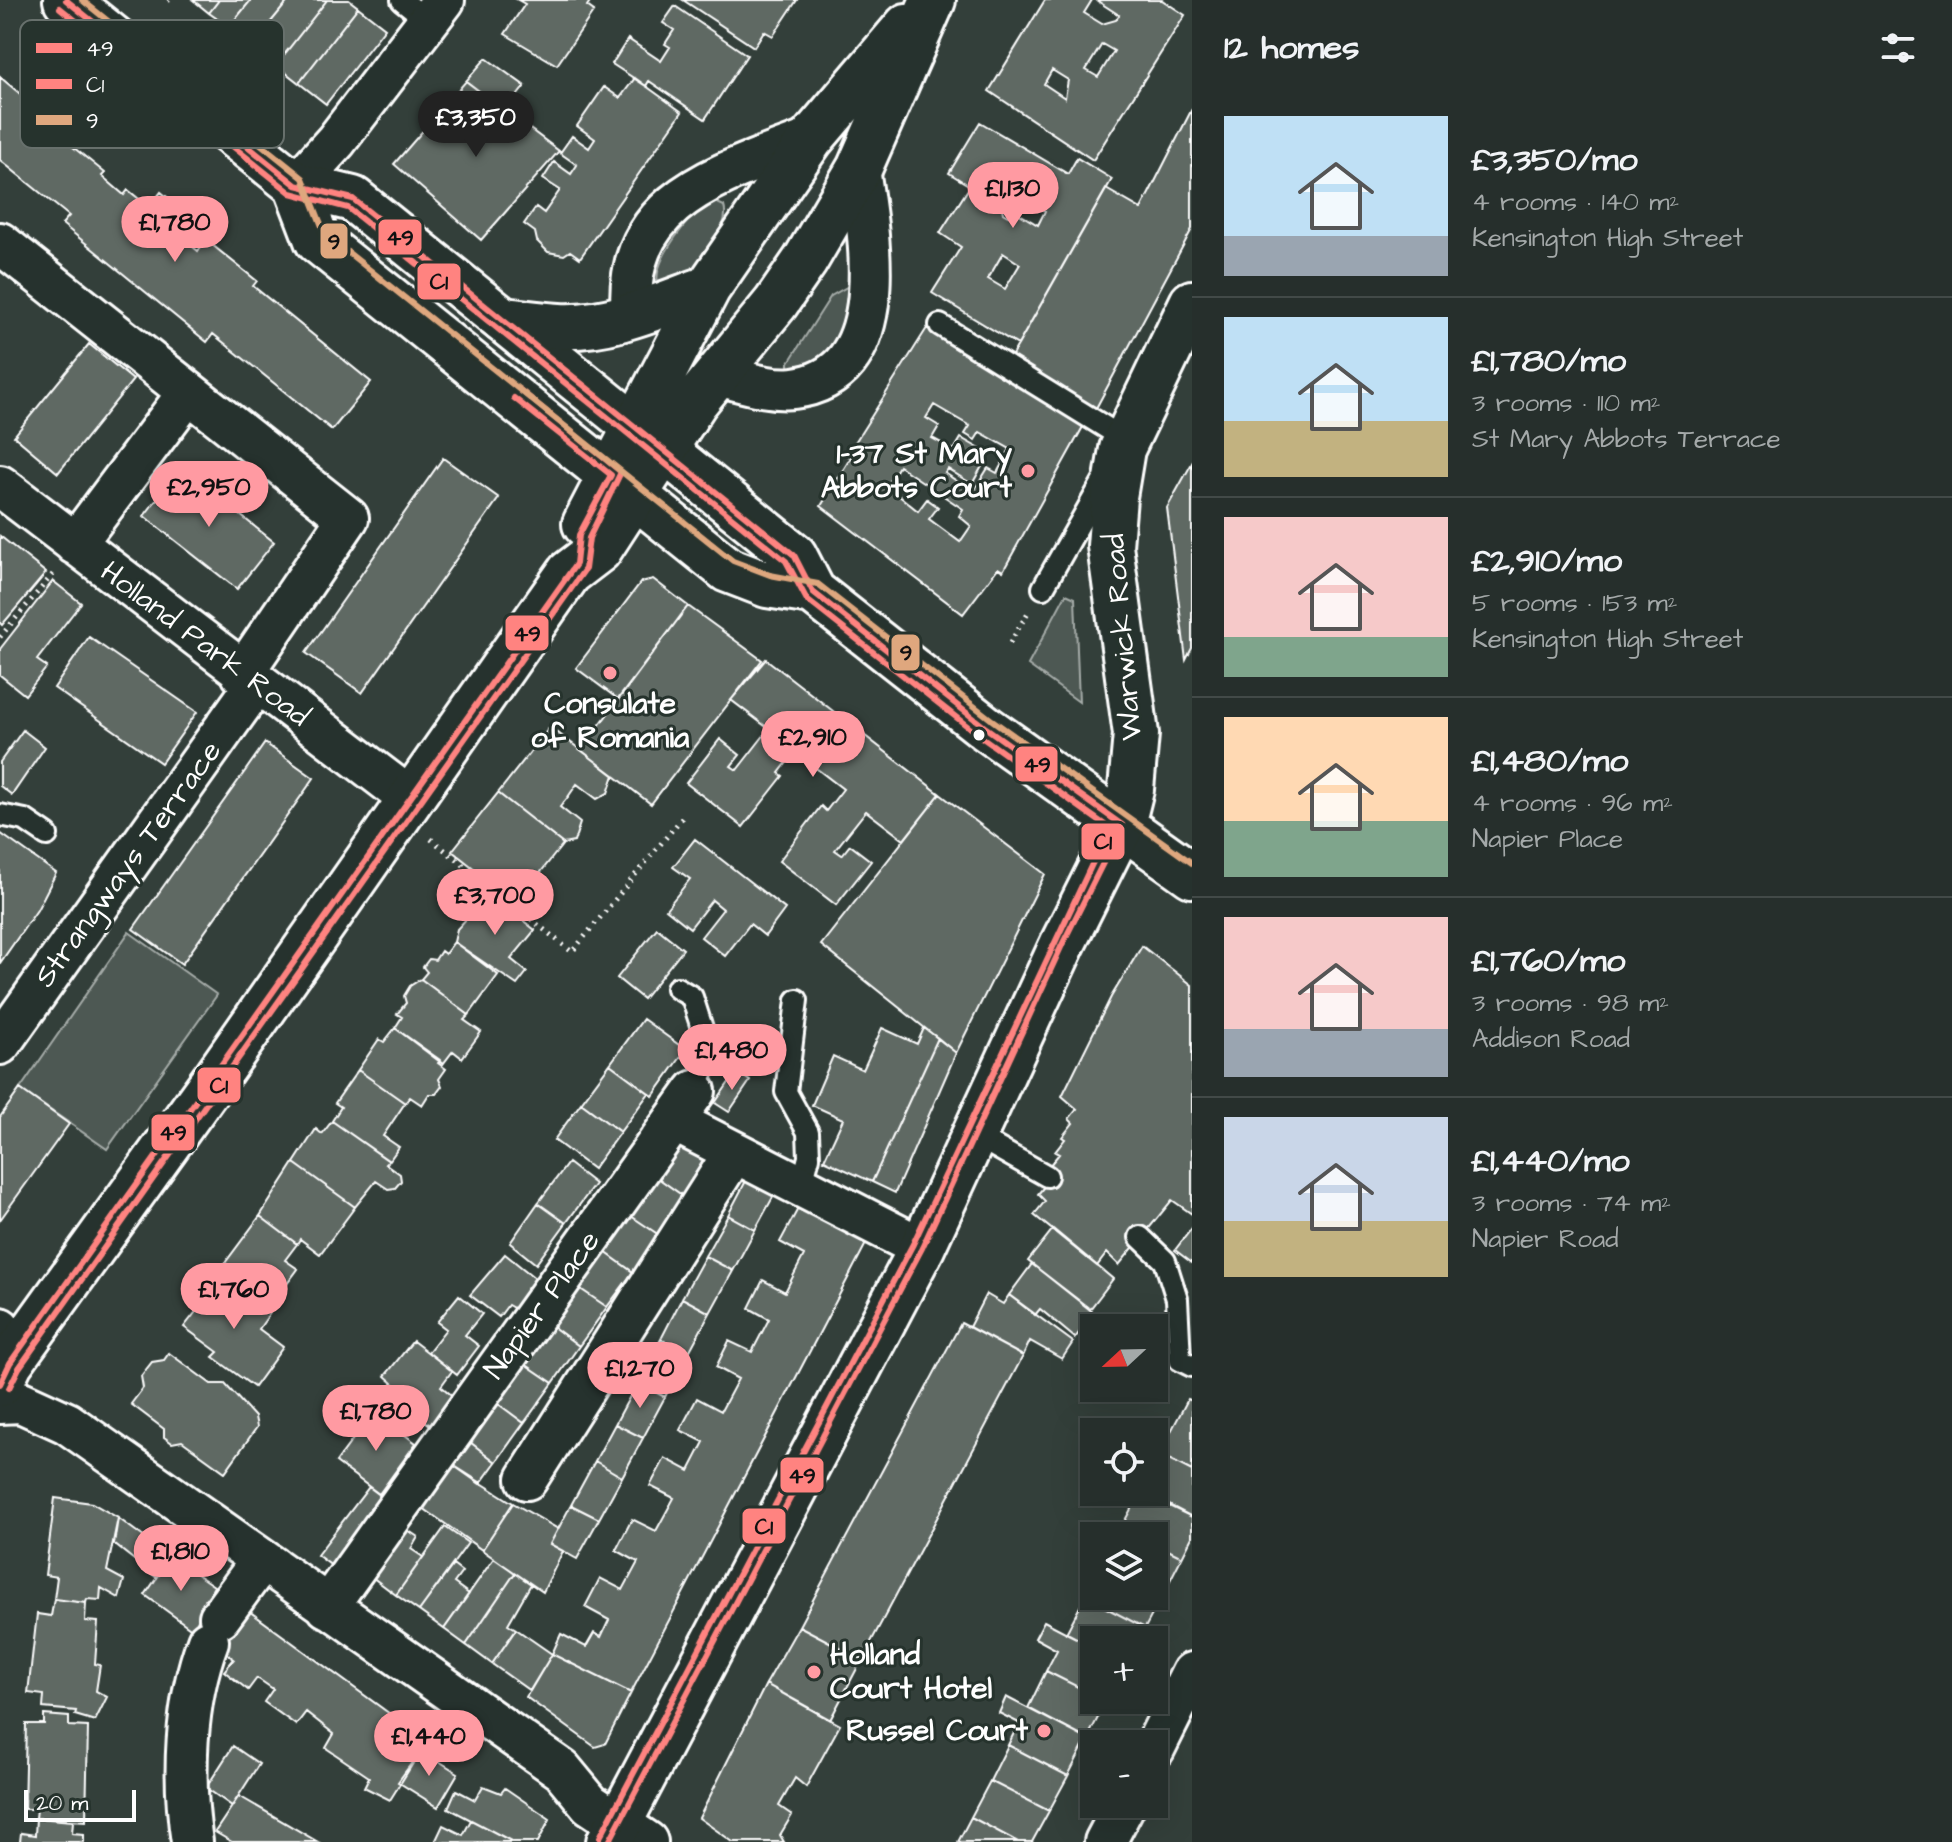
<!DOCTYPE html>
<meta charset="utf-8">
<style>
:root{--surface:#262f2c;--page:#2e3734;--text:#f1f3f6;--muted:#a4a9a9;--line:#424a48;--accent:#ff9aa2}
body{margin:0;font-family:"Architects Daughter",sans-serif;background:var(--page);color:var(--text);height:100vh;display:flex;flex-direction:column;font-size:30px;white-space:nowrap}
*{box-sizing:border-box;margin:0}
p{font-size:26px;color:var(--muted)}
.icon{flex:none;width:44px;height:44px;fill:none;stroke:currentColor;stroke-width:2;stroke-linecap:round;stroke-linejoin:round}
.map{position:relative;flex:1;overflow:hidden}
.panel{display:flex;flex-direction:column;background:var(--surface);width:760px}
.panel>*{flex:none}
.needle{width:52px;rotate:248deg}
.controls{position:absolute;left:1080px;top:1314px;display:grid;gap:16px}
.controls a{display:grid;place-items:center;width:88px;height:88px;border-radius:0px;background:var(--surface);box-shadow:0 8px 32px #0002,0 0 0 2px var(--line);font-size:40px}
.scale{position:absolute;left:24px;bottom:20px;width:112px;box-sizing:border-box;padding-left:8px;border:4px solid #fff;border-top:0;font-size:22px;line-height:28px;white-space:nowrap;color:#fff;-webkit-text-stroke:6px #26332d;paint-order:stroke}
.price{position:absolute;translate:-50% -68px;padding:0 18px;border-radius:28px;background:var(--accent);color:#111;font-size:26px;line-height:52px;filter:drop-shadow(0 2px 4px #0008)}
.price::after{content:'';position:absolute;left:50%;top:48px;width:24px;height:18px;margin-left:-12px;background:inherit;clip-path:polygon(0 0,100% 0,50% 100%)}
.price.active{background:#222;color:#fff}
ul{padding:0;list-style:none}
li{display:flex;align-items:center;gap:24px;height:200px;padding:0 32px}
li+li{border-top:2px solid var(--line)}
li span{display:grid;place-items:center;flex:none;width:224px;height:160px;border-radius:0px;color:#555}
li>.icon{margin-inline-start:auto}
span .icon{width:96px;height:96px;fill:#fffc;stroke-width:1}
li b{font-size:34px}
h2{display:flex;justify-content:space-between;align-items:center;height:96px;padding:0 32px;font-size:34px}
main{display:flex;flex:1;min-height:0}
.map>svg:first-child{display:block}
</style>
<main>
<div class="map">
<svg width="1192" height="1842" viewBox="0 0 1192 1842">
<rect width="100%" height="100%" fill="#333f3a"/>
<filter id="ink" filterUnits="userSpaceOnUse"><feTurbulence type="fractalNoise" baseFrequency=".0125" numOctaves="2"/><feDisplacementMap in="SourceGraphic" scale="16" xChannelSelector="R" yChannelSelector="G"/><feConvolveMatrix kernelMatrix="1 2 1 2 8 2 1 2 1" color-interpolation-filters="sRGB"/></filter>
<g filter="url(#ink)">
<path fill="#4d5853" stroke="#a6aca9" stroke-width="2" d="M711,200l13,6c8,24 -29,60 -43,79l-23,-1c-6,-23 34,-73 53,-84z
M847,287l6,3 2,14 -40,74 -26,-8v-8l42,-66z
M1066,594l9,4 4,104 -51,-37z
M129,932l88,63 -110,154 -87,-60z"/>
<path fill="#5f6964" stroke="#fff" stroke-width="2" fill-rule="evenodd" d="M193,0h26l-10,13z
M219,0h32l-22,27 -20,-14z
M251,0h38l-38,46 -22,-19z
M289,0h38l-51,65 -25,-19z
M327,0h22l9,7 -59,76 -23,-18z
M518,0h73l-4,6 7,5 -37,54 -52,-31 20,-30z
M683,0h114l-24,36 -9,-5 -10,16z
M1045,0h47l-8,13 18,11 14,-4 3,-5 -23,-15h66l23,15 -92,145 -104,-69zM1102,44l12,7 -16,26 -12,-7zM1052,70l16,10 -3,18 -21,-14z
M675,6l72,49 -42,64 -56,-38 -3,5 -34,-22 16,-25 33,22 9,-14 -5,-3 9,-14 -11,-7z
M358,7l27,21 -59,76 -27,-21z
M486,58l39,28 -20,25 -39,-30z
M0,77l62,52 -5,5 48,39 -3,3 22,19 4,-5 21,17 12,-15 28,23 -14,17 23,19 8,-11 51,41 -4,5 118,96 -39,48 -119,-96 -6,8 -145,-118 7,-8 -69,-56z
M635,78l47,34 -102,146 -10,-7 -6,4 -16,-3 -11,-11 -2,-9 -11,-8 12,-17 8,6 16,-23 -17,-11 11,-17 17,12 6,-9 -17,-12 12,-17 17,12 6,-9 -18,-13 27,-39 16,11z
M466,81l93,70 -78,89 -87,-76z
M1192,109v120l-97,181 -85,-51 96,-170 35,20z
M980,122l88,52 9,-16 35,21 -94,166 -86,-52 29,-46 -21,-14 30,-47 -21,-13zM1007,189l38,22 -7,14 -25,-15 -5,6 -5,-3 -3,-15zM1003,253l17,11 -15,25 -17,-10z
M927,328l157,97 -81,146 -5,-3 -35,46 -142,-108 30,-49 -4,-2zM934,405l36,21 -5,8 10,6 5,-8 30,17 -13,24 -9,-5 -15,24 -28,-19 3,-4 24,15 17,-30 -28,-16 -7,12 -22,-12 7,-12 -13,-8zM899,466l64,43 -4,7 12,10 -11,16 -31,-23 9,-12 -11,-8 -9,12 -31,-25z
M89,344l44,36 -75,93 -44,-37z
M443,458l56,40 -137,195 -56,-40z
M1192,463v185l-6,12 -19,-152z
M181,468l93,74 -37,47 -93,-73z
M0,536l46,37 -44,52 -2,-2z
M653,579l35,27 -70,93 -42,-31 65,-86z
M53,581l28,22 -44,57 10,7 -22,28 -25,-20v-26z
M688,606l74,54 -111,144 -70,-54z
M89,637l108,75 -36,51 -107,-75z
M766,659l174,135 -36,46 -38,-29 -31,39 7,5 8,-10 21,16 -35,44 -57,-44 42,-55 5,5 17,-22 -48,-37 -16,21 4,3 -40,51 -57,-44 34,-44 20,16 -9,11 6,4 32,-41 -38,-29z
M550,727l64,48 -6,18 -11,6 -20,-15 -9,13 -8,10 20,16 -6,19 -11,2 -65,-51z
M23,730l22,17 -33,48 -12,-9v-24z
M265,743l49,35 -132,186 -49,-35z
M498,793l65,51 -46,58 -65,-51z
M940,794l105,80 -89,179 -135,-108z
M0,833l56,40 -19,37 -37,53z
M695,839l90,70 -20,27 -15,-12 -25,32 -24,-19 22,-28 -11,-9 -22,28 -24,-19 24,-30 -17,-12z
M489,894l46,36 -24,29 16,13 -10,13 -63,-43 3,-13z
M657,928l26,21 -40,50 -26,-21z
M454,942l44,33 -29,40 -48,-36 6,-7 -4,-5 6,-8 6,1 6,-9 4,3z
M1142,946l50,39v229l-20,-14 -53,65 -12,-12 -10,13 -63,-51 11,-14 -7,-7 9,-11 2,-17 10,-12 -4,-2 10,-13 -3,-2 11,-14 -4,-4 8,-10 -15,-13 49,-99z
M421,979l48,36 -5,5 17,12 -19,26 -9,-7 -10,13 -48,-36 7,-11 -5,-3 9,-11 -2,-7 6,-10z
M643,1019l43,31 -33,46 -43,-32z
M395,1028l45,32 -2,3 8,6 -7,10 3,7 -6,8h-7l-7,11 -12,-8 -5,6 -47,-33 21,-31 5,3z
M882,1028l35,16 7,-16 14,10 -66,144 -48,-22 19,-41 -31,-14 21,-49 30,14z
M938,1038l18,15 -61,140 -23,-11z
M610,1064l39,29 -29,39 -39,-29z
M358,1070l47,33 -22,33 16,11 -10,14 -57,-40 9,-14 -6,-4z
M736,1072l14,9 -21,31 -14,-9z
M20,1089l49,35 -69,96v-103z
M581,1103l39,29 -27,37 -39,-29z
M332,1121l57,40 -3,3 14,10 1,7 -6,7 -7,1 -12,-8 -21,26 -61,-44 22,-34 6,5z
M686,1138l31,17 -31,43 -28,-20z
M294,1163l61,44 -35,47 -20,-15 -3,5 -37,-28z
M568,1163l27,21 -29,39 -28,-20z
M749,1175l28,15 -22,40 -27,-15z
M658,1178l28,20 -27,37 -28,-19z
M538,1203l28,20 -30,41 -26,-21z
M801,1203l68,35 -238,455 -79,-39 9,-20 25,13 8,-14 7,4 8,-17 -24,-13 15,-29 23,12 15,-28 -22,-12 16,-31 24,12 18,-33 -24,-12 15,-28 24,13 15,-29 -24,-12 17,-32 24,13 17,-32 -22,-12 13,-26 23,11 17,-33 -20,-11 14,-28 22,12 19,-37 -24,-13z
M728,1215l27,15 -22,41 -28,-15z
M260,1216l37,28 -12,16 13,9 -23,31 -50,-37z
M631,1216l28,19 -26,37 -28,-20z
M1192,1228v35l-17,-13z
M1053,1229l60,50 -23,30 -62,-48z
M605,1252l28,20 -26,35 -28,-19z
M505,1254l31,25 -21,30 -7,-4 -9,12 -29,-22z
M705,1256l28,15 -23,42 -28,-15z
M1032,1264l62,49 -19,25 -35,-29 -5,6 -26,-20z
M220,1276l50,37 -11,16 24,18 -29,40 -41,-30 5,-5 -34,-25 18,-23 -4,-6 9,-14h7z
M579,1288l28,19 -28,39 -27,-20z
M986,1294l17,10 6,-9 64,47 -11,17 -32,-18 -7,15 -54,-29z
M459,1295l23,19 -17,21 14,11 -22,29 -29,-23 18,-23 -9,-7z
M682,1298l28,15 -22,41 -27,-15z
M961,1323l62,33 -161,303 -63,-33z
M552,1326l27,20 -26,37 -28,-19z
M661,1339l27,15 -23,43 -28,-14z
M413,1341l39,30 -11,15 15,13 -22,29 -46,-36 6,-8 -9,-8z
M169,1353l42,31h14l30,33 2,10 -32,45 -43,-31 -10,2 -8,-6v-8l-33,-25 12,-16 -2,-12 11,-14 12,-2z
M525,1364l28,19 -29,40 -27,-20z
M637,1383l28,14 -22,41 -28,-14z
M1188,1399l4,2v70l-33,-17z
M497,1403l27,20 -28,39 -26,-20z
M373,1412l43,31 -37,51 -43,-32z
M615,1424l28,14 -21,39 -27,-16z
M470,1442l26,20 -16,22 -27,-19z
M1159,1454l33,17v46l-48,-25h10v-28z
M595,1461l27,16 -23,42 -28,-14z
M453,1465l60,38 -31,47 -59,-42z
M369,1487l16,12 -53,67 -15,-11z
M1140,1492l52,25v20l-10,20 -28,-14v-7h-13l-19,-10z
M55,1498l37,5 26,15 -11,53 17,9 -5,18 -18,-10 -1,12 -13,-1 -1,4 -32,-4 3,-22 -12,-2z
M513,1503l45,26 -8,15 13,7 -20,41 -61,-42z
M571,1505l28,14 -22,40 -27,-15z
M118,1518l53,39 -14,21 -43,-34z
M445,1527l23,16 -49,68 -23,-16z
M406,1529l12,8 -7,12 12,8 -27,38 -24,-18z
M1154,1543l28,14 -19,37 -9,-5z
M171,1557l43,29 -21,44 -48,-35z
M494,1558l21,15 -49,72 -22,-16z
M453,1565l9,7 -8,11 15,11 -25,35 -25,-18z
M515,1573l16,11 -23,40 8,5 -24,35 -26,-19z
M1094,1580v16h60v-7l9,5 -18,34 -60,-31z
M1085,1597l60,31 -6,12h-45v7l-28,-14z
M54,1599l32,4 -1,18 13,1 -3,42 5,1 -4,26 11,6 -12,24 -20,-6 1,-4 -33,-3 1,-13 -16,-2 9,-79 14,2z
M205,1605l31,24 13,-18 178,130 -37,59 -26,-13 5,-10 -43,-29 8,-14 -28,-22 -10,13 -32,-23 9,-13 -16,-11 -9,12 -24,-19 10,-12 -41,-29z
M1044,1621l50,26v48l-48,-24 11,-21 -22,-12z
M799,1626l63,33 -32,61 -64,-36z
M516,1629l36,25 -22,37 -38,-27z
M552,1654l79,39 -26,51 -10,3 -69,-50z
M1046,1671l48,24v5l12,2 -19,37 -59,-31z
M766,1684l74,41 -34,62 -11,-9 -16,28 13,9 -12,20 4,7h-51l-34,-24z
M1006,1697l81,42 -19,37 -60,-31 11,-22 -20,-10z
M44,1715l25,2v9l19,1 -2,94 -50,-3 1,-9h-13l2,-85h18z
M1008,1745l60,31 -19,35 -59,-30z
M233,1746l26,18 -27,42 -26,-18z
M421,1750l37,23 -20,34 -40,-25z
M990,1781l59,30 -17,31h-14l-47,-25z
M483,1786l18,7 4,-5 45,31 -12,23h-25l-65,-34 8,-18 19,10z
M239,1796l79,46h-86l-17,-10z
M971,1817l47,25h-60z
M36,1818l37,3 -1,12 12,1v8h-64l1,-9 14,2z
M471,1820l42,22h-78l8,-17 20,10z"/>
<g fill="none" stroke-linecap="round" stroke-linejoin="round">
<defs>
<path id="service" d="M402,0l25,20
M940,325l186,115
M1043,588l61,-108
M0,815l25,5 22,15
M677,988l15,9 18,56 -15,38
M797,1000l-11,92 22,40 1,25 -8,30
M976,1136l71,40
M1140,1237l25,24 12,38 3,61 12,6"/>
<path id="minor" d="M296,185l40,-44 108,-141
M0,243l348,275 -106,156
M632,315c-11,-117 91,-141 179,-176
M716,375c24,5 53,16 78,13 102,-13 75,-152 65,-219
M0,486l411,313
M75,544l113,-151
M0,1044l256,-360
M674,1121l248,127
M0,1328l10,35
M0,1403l21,-1 46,21 495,347 28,34 57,38
M527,1479l207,-326
M327,1607l368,-516
M220,1617l41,-56
M1154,1749l38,-76
M192,1842c-10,-64 -7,-140 16,-201
M1105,1842l20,-38"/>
<path id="primary" d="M66,0l230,185 57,14 441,356 19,37 173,136 206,147
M296,185l21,55 411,330 39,15 46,7"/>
<path id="trunk" d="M503,320c19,2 37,5 56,6 52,3 101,-21 149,-38
M585,524l123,-236 103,-149 96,-113
M0,1384l10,-21 206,-286 353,-504 30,-23 96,-148 81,-99 29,-42 54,-92 74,-169
M609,1842l313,-594 141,-305 59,-118 9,-36 5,-55 -26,-188 4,-49 8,-48 70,-146"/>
</defs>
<use href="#service" stroke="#fff" stroke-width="26"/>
<use href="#minor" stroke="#fff" stroke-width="46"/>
<use href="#primary" stroke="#fff" stroke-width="50"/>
<use href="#trunk" stroke="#fff" stroke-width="50"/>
<path stroke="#fff" stroke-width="5" stroke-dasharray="2 6" stroke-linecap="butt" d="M168,1l1,-1
M0,637l53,-63
M1010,643l20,-34
M431,839l141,113 110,-134"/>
<use href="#service" stroke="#26332d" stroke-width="20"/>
<use href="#minor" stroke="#26332d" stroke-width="40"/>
<use href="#primary" stroke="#26332d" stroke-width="44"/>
<use href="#trunk" stroke="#26332d" stroke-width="44"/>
<defs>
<path id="bus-1" d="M66,0l230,185 57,14 441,356 19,37 173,136 136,97 -59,118 -141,305 -313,594
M0,1384l10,-21 566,-799 3,-29 32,-60 -97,-77"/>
<path id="bus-2" d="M60,8l231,185 57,15 438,353 21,39 173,136 129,92 -196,416 -313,593
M9,1388l10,-20 566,-799 4,-31 32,-66 -101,-82"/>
<path id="bus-3" d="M82,0l221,178 22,56 408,327 37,14 48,9 174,136 200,143"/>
</defs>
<use href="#bus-1" stroke="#26332d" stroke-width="12"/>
<use href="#bus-2" stroke="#26332d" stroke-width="12"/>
<use href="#bus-3" stroke="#26332d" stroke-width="12"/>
<use href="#bus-1" stroke="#ff8380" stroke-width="6"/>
<use href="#bus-2" stroke="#ff8380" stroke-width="6"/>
<use href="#bus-3" stroke="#dfa77e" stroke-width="6"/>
</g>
</g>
<g fill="#ff9aa2" stroke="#26332d" stroke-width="3">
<circle cx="1028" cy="471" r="8"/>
<circle cx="610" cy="673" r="8"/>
<circle cx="814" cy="1672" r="8"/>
<circle cx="1044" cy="1731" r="8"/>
</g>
<circle fill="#fff" stroke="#26332d" stroke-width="3" cx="979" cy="735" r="7"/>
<g text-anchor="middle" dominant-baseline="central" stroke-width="6" stroke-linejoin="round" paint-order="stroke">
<g font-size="30" font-weight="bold" fill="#fff" stroke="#26332d" text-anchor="end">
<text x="1012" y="454">1-37 St Mary<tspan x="1012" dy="34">Abbots Court</tspan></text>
<text x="610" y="704" text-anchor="middle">Consulate<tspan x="610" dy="34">of Romania</tspan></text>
<text x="830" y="1655" text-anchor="start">Holland<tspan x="830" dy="34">Court Hotel</tspan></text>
<text x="1028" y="1731">Russel Court</text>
</g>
<g font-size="30" fill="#fff" stroke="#26332d">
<text transform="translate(1123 637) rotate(-95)">Warwick Road</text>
<text transform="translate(205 644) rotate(37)">Holland Park Road</text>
<text transform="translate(128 864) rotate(-54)">Strangways Terrace</text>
<text transform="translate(542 1305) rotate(-54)">Napier Place</text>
</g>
</g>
<rect x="20" y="20" width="264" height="128" rx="12" fill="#26332d" stroke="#67706c" stroke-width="2"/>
<rect x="36" y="43" width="36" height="10" fill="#ff8380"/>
<rect x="36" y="79" width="36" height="10" fill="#ff8380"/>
<rect x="36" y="115" width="36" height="10" fill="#dfa77e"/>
<g font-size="22" fill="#fff">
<text x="86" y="56">49</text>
<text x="86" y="92">C1</text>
<text x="86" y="128">9</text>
</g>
<g stroke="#26332d" stroke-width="3">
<rect x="377" y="218" width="46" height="38" rx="8" fill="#ff8380"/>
<rect x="319" y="222" width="30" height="38" rx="8" fill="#dfa77e"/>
<rect x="416" y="262" width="46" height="39" rx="8" fill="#ff8380"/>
<rect x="504" y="614" width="46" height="38" rx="8" fill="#ff8380"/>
<rect x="890" y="633" width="31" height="39" rx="8" fill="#dfa77e"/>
<rect x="1014" y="745" width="45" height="38" rx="8" fill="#ff8380"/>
<rect x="1080" y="822" width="46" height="39" rx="8" fill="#ff8380"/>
<rect x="196" y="1066" width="46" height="38" rx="8" fill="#ff8380"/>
<rect x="150" y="1113" width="46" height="39" rx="8" fill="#ff8380"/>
<rect x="779" y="1456" width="46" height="38" rx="8" fill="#ff8380"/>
<rect x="741" y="1507" width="46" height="38" rx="8" fill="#ff8380"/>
</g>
<g font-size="22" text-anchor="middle" font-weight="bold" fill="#111">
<text x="400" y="245">49</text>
<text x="334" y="249">9</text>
<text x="439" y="289">C1</text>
<text x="527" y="641">49</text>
<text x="906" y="660">9</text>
<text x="1037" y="772">49</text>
<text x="1103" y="849">C1</text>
<text x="219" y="1093">C1</text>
<text x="173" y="1140">49</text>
<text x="802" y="1483">49</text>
<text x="764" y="1534">C1</text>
</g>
</svg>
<div class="controls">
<a><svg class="needle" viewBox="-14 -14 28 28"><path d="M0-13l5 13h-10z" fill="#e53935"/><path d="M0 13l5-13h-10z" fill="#a4a9a9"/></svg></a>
<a><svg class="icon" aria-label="locate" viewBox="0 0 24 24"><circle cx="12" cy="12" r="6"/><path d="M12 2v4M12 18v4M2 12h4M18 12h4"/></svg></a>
<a><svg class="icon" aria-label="layers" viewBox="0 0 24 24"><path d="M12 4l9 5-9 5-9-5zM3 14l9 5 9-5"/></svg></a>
<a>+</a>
<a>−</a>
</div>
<div class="scale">20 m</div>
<b class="price active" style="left:476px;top:159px">£3,350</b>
<b class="price" style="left:1013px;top:230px">£1,130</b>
<b class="price" style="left:175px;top:264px">£1,780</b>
<b class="price" style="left:209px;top:529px">£2,950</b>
<b class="price" style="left:813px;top:779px">£2,910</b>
<b class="price" style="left:495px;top:937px">£3,700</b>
<b class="price" style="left:732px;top:1092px">£1,480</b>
<b class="price" style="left:234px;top:1331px">£1,760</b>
<b class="price" style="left:640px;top:1410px">£1,270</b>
<b class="price" style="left:376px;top:1453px">£1,780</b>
<b class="price" style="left:181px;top:1593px">£1,810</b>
<b class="price" style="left:429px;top:1778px">£1,440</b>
</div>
<section class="panel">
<h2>12 homes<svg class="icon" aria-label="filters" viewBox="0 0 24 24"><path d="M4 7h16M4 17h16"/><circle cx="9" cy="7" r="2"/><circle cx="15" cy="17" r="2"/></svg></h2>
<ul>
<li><span style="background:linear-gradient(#bfe0f5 75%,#9aa5b1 0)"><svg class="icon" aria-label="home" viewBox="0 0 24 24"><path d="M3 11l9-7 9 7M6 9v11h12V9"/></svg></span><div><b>£3,350/mo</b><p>4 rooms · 140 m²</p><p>Kensington High Street</p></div></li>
<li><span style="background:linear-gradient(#bfe0f5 65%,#c2b280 0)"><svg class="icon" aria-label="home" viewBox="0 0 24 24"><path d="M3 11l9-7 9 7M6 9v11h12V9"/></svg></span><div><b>£1,780/mo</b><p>3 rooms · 110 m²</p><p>St Mary Abbots Terrace</p></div></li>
<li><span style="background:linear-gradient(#f6c9c9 75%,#7fa58c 0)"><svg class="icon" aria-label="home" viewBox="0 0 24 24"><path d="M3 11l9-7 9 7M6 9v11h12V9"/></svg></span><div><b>£2,910/mo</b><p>5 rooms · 153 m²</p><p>Kensington High Street</p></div></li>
<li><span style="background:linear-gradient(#ffd9b3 65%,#7fa58c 0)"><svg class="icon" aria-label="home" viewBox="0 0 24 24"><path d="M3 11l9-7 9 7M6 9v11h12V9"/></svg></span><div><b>£1,480/mo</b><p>4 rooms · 96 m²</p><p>Napier Place</p></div></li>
<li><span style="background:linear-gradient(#f6c9c9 70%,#9aa5b1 0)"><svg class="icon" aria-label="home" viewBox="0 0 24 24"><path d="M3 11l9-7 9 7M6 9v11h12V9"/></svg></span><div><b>£1,760/mo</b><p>3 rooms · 98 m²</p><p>Addison Road</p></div></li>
<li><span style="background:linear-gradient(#c9d6e8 65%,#c2b280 0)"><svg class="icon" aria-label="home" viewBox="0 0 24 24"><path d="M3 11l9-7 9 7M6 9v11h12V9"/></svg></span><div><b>£1,440/mo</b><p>3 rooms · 74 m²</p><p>Napier Road</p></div></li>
</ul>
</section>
</main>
